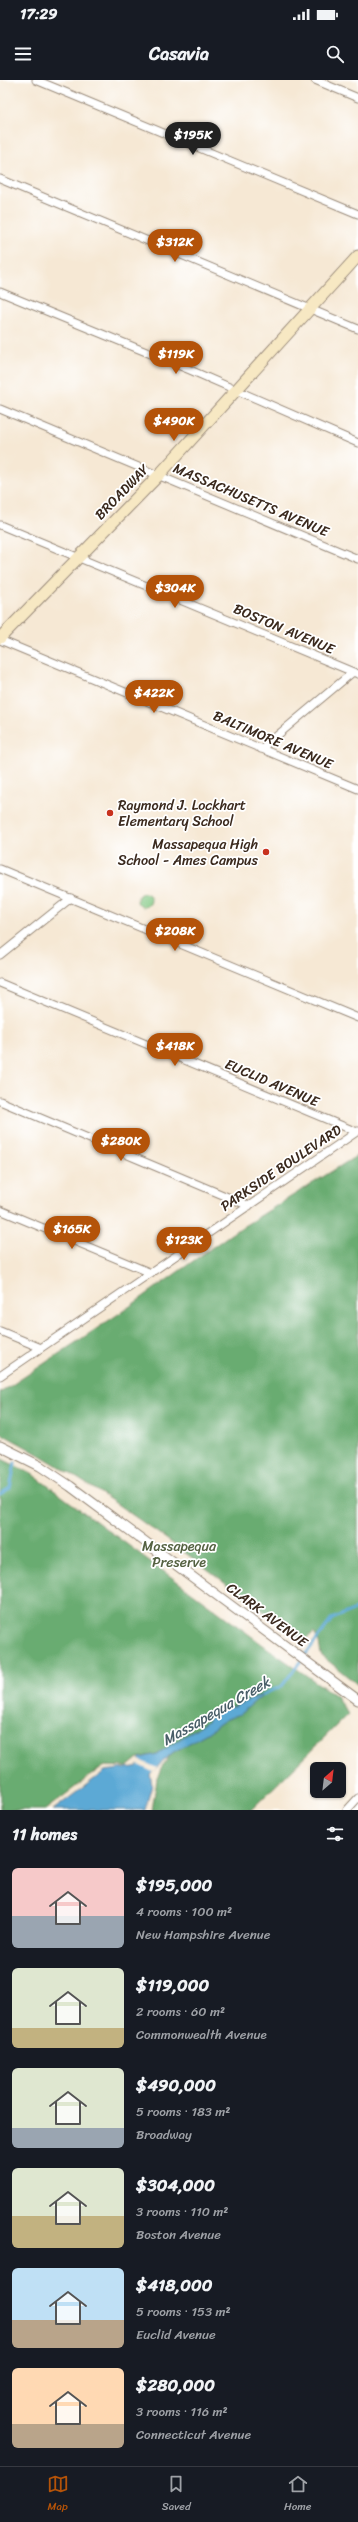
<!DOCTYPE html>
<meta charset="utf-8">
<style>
:root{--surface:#171b24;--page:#242831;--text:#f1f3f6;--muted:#9ea1a6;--line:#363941;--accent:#b45309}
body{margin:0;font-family:Sriracha,sans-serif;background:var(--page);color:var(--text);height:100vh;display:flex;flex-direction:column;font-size:15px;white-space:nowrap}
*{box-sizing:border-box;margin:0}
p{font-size:13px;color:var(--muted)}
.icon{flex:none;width:22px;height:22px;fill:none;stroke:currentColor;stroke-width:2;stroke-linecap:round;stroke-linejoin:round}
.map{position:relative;height:1730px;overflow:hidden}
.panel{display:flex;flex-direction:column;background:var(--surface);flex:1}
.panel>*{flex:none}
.needle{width:26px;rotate:28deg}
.buttons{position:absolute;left:310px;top:1682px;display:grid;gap:8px}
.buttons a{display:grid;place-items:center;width:36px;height:36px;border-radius:6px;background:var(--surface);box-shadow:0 1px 3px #0004;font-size:20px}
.price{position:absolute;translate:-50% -34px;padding:0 9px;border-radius:14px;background:var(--accent);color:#fff;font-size:13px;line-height:26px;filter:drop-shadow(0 1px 2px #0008)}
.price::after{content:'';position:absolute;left:50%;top:24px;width:12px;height:9px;margin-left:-6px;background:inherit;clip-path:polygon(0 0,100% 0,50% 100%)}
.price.current{background:#222;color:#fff}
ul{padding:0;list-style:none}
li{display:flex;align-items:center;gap:12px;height:100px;padding:0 12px}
li span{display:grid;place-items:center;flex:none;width:112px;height:80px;border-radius:6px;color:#555}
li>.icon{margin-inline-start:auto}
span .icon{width:48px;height:48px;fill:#fffc;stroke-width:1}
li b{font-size:17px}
h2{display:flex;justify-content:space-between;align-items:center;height:48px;padding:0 12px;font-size:17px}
.status{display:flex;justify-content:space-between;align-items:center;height:28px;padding:0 20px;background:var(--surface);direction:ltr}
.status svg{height:11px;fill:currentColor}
header{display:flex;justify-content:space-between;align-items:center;height:52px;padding:0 12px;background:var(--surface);font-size:18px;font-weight:800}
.tab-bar{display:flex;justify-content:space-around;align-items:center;height:56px;border-top:1px solid var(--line);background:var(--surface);font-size:11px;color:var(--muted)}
.tab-bar a{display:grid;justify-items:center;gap:2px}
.tab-bar .current{color:var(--accent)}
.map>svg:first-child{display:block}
</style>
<div class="status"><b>17:29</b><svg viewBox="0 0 49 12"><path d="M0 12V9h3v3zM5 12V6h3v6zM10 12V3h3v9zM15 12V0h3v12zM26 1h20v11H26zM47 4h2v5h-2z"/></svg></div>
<header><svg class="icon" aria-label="menu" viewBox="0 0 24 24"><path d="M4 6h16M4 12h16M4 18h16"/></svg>Casavia<svg class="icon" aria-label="search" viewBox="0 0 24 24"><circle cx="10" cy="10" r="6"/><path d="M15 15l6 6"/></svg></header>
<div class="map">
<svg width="358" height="1730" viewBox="0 0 358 1730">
<rect width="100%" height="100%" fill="#fff"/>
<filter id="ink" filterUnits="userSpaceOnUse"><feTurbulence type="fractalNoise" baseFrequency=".025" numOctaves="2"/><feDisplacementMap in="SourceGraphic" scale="8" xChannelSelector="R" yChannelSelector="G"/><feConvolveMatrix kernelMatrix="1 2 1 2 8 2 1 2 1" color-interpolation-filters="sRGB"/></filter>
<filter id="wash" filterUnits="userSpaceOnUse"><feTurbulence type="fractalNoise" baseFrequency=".012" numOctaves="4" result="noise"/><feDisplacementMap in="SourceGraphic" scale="16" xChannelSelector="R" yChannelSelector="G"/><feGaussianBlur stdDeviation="0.9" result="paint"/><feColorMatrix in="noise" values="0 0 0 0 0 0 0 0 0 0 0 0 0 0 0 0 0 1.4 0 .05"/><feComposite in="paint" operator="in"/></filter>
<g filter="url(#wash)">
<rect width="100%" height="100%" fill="#f6e8d4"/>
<path fill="#82c883" stroke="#5e7950" d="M137 820a7 7 0 1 1 14 0a7 7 0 1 1-14 0Z"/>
<path fill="#69ac71" stroke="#526b48" d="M358,1075v530l-37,-30 -2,-13 -5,-10 -10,9c-99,-72 -195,-151 -304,-208v-40l126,-84 105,-75z
M0,1378l32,16 242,179 62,43 12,18 -97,96h-99l5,-31 4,-11 11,-15 35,-20 18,-13 15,-6 23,-20 -29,13 -16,1 -12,14 -49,32 -19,4 -11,9 -24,-1 -58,44h-45z"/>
<path fill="#5ca9d5" stroke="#4c6a7a" d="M265,1613l-25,21 -15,6 -18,13 -35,20 -22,21 2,11 -7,25h-92l52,-39 29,-4 4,-1 2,-8 17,-4 49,-32 12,-14 16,-1z"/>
<path fill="#f6e8d4" d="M137,1679l18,8 2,1 -4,4 -17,-8z"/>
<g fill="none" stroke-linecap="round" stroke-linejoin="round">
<path stroke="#5ca9d5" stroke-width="3" d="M0,1414l10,-6 5,-25
M262,1615l20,-9 50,-67 26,-11"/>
</g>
</g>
<g filter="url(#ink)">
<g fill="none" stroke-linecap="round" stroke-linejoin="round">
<defs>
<path id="minor" d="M36,0l322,134
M315,0l43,18
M0,99l358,150
M0,212l190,78 168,73
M0,329l358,150
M0,445l358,149
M0,560l358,149
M261,669l92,-77
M0,789l358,149
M0,875l71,-57
M0,903l357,149
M0,1021l249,105
M0,1130l151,63
M0,1251l41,17
M0,1296l358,-245
M347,1730l11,-12"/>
<path id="tertiary" d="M0,1366l40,20 30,20 288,214"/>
<path id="secondary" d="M0,558l159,-163 199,-219"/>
</defs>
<use href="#minor" stroke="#988979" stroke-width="9"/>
<use href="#tertiary" stroke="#988979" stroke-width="11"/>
<use href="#secondary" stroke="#988979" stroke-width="13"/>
<use href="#minor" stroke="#fff" stroke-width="7"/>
<use href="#tertiary" stroke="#fff" stroke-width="9"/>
<use href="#secondary" stroke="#f7e8c3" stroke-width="11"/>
</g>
</g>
<g fill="#c8321e" stroke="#fff" stroke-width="1.5">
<circle cx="110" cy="733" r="4"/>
<circle cx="266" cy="772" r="4"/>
</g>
<g text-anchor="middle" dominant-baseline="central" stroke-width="3.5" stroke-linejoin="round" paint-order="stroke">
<g font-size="14" fill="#3b2a1e" stroke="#fff">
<text transform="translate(122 412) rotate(-46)">BROADWAY</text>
<text transform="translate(251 420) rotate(23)">MASSACHUSETTS AVENUE</text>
<text transform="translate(284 549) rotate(23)">BOSTON AVENUE</text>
<text transform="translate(273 660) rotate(23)">BALTIMORE AVENUE</text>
<text transform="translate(272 1003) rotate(23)">EUCLID AVENUE</text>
<text transform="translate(281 1088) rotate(-34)">PARKSIDE BOULEVARD</text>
<text transform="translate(267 1535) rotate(37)">CLARK AVENUE</text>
</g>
<g font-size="14" fill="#3b2a1e" stroke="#fff" text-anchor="start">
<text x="118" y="725">Raymond J. Lockhart<tspan x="118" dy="16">Elementary School</tspan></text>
<text x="258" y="764" text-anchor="end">Massapequa High<tspan x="258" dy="16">School - Ames Campus</tspan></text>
</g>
<g font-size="14" fill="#546141" stroke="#fff">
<text x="179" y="1466">Massapequa<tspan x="179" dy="16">Preserve</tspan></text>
</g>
<g font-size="15" font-style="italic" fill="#485d67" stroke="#fff">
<text transform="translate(216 1631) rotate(-30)">Massapequa Creek</text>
</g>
</g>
</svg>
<div class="buttons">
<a><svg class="needle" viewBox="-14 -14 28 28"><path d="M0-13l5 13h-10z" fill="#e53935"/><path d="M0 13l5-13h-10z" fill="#9ea1a6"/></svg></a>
</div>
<b class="price current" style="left:193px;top:76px">$195K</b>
<b class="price" style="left:175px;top:183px">$312K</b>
<b class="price" style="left:176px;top:295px">$119K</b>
<b class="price" style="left:174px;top:362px">$490K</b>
<b class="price" style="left:175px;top:529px">$304K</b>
<b class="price" style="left:154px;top:634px">$422K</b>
<b class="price" style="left:175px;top:872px">$208K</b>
<b class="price" style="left:175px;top:987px">$418K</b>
<b class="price" style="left:121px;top:1082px">$280K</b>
<b class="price" style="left:72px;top:1170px">$165K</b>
<b class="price" style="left:184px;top:1181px">$123K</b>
</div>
<section class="panel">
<h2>11 homes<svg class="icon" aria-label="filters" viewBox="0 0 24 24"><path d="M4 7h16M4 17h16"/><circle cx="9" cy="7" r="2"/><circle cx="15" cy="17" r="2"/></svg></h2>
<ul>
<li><span style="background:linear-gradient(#f6c9c9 60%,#9aa5b1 0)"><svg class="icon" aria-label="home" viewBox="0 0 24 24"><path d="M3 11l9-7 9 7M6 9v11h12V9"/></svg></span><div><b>$195,000</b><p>4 rooms · 100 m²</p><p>New Hampshire Avenue</p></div></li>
<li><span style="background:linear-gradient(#dfe7d0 75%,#c2b280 0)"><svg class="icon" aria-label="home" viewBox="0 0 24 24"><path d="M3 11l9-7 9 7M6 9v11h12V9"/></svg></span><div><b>$119,000</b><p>2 rooms · 60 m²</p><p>Commonwealth Avenue</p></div></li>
<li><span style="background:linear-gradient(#dfe7d0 75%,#9aa5b1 0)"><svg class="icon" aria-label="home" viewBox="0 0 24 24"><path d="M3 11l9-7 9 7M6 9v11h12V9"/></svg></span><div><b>$490,000</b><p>5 rooms · 183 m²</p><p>Broadway</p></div></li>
<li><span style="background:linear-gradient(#dfe7d0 60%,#c2b280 0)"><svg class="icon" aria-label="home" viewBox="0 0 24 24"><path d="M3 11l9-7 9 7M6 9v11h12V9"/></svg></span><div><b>$304,000</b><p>3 rooms · 110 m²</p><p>Boston Avenue</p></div></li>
<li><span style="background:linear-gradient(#bfe0f5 65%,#b9a48a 0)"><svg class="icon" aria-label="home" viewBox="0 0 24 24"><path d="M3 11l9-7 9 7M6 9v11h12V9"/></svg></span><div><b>$418,000</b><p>5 rooms · 153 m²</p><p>Euclid Avenue</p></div></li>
<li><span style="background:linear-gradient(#ffd9b3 70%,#b9a48a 0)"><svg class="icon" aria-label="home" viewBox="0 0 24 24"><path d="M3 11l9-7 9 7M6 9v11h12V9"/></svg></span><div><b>$280,000</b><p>3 rooms · 116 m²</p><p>Connecticut Avenue</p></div></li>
</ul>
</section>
<nav class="tab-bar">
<a class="current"><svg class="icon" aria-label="map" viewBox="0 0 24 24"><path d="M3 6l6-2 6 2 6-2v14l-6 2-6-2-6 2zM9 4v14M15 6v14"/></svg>Map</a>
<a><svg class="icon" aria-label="saved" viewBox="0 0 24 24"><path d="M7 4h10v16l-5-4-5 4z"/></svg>Saved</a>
<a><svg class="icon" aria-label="home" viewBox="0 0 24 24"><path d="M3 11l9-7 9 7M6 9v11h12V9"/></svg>Home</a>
</nav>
